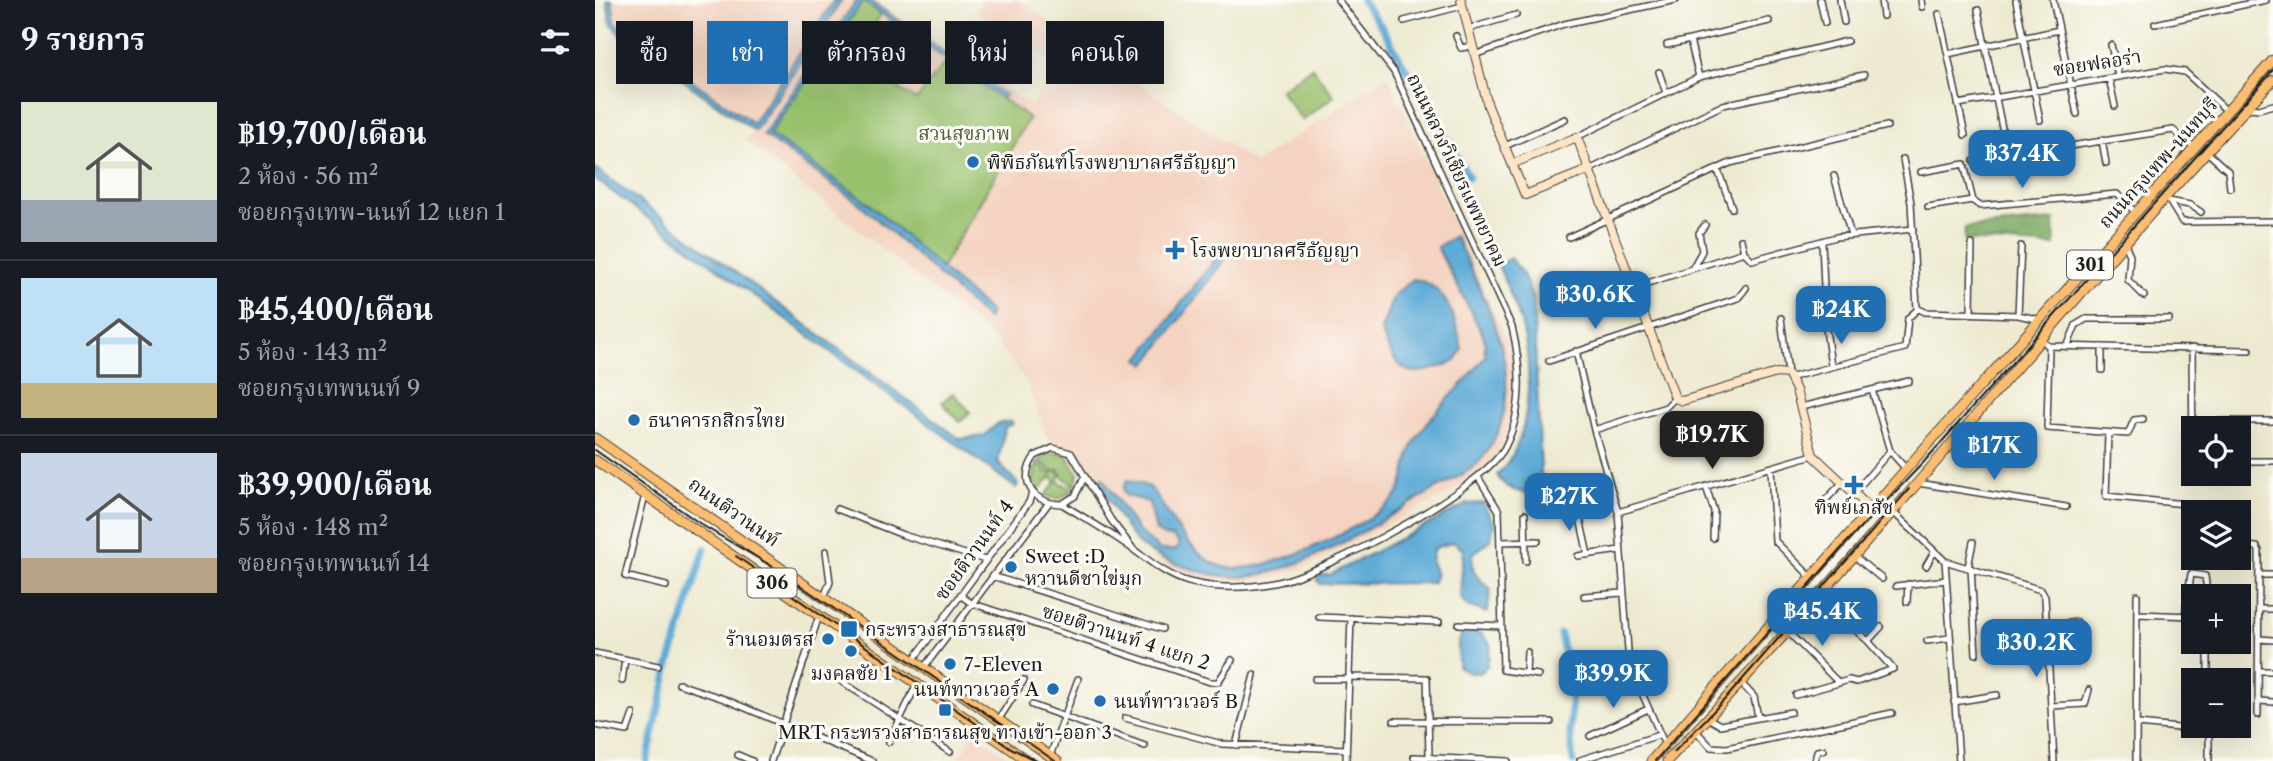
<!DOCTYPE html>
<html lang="th">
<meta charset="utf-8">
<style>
:root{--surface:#171b24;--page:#20242c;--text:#f1f3f6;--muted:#9ea1a6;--line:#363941;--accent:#1f6fb2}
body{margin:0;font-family:"Libre Caslon Text","Noto Serif Thai",serif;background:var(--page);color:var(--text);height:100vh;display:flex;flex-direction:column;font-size:26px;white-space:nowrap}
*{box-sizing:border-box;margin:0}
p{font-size:23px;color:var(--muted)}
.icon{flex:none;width:38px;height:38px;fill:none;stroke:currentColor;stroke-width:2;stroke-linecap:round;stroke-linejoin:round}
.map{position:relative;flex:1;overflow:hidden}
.side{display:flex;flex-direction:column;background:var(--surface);width:595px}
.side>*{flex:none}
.top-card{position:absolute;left:21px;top:21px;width:665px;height:63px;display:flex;gap:14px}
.fabs{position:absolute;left:1586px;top:416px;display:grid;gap:14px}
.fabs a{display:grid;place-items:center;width:70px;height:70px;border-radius:0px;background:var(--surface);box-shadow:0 7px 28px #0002;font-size:35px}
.price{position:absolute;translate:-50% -60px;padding:0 16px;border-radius:14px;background:var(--accent);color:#fff;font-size:23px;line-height:46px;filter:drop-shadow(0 2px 4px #0008)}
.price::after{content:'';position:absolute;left:50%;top:42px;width:21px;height:16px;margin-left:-10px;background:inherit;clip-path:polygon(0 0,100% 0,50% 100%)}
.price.current{background:#222;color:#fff}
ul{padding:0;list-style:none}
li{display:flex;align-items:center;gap:21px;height:175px;padding:0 21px}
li+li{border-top:2px solid var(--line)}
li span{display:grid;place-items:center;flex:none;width:196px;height:140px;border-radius:0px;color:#555}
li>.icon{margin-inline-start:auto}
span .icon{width:84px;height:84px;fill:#fffc;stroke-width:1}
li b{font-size:30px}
h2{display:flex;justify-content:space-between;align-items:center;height:84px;padding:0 21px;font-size:30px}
.pill{padding:0 24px;border-radius:0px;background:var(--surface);box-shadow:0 7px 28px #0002;font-size:24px;line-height:63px}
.pill.current{background:var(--accent);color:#fff}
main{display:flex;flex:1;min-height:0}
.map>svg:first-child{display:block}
</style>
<main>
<section class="side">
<h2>9 รายการ<svg class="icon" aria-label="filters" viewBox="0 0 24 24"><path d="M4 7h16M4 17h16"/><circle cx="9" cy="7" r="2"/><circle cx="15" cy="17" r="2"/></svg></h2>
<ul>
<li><span style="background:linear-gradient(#dfe7d0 70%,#9aa5b1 0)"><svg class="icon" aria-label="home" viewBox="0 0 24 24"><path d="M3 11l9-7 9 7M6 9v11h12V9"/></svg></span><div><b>฿19,700/เดือน</b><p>2 ห้อง · 56 m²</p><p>ซอยกรุงเทพ-นนท์ 12 แยก 1</p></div></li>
<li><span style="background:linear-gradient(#bfe0f5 75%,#c2b280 0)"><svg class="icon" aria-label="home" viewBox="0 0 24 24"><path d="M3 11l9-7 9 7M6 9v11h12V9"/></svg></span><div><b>฿45,400/เดือน</b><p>5 ห้อง · 143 m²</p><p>ซอยกรุงเทพนนท์ 9</p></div></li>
<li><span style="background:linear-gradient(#c9d6e8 75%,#b9a48a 0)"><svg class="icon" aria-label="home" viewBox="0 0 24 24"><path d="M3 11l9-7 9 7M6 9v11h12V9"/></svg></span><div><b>฿39,900/เดือน</b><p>5 ห้อง · 148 m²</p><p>ซอยกรุงเทพนนท์ 14</p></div></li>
</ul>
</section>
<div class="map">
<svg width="1678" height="761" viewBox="0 0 1678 761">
<rect width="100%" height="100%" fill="#fdfcf7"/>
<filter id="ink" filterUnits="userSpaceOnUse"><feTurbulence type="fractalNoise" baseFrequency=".0143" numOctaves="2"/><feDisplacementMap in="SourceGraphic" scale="14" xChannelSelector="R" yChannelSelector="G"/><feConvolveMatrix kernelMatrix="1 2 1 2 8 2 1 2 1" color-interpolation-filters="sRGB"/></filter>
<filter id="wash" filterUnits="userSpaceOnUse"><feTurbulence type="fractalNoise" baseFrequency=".00686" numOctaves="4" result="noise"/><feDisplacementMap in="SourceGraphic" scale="28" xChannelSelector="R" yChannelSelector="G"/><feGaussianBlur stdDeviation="1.57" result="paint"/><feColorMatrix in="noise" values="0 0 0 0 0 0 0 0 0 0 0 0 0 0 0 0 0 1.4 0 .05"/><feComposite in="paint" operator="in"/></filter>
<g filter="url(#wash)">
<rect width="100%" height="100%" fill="#eeead2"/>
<path fill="#f4d3c0" d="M17,0h222l-81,123 -135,-95z
M247,0h31l158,105 26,-40 -82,-54 7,-11h36l237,163 133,-87 123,274 3,41 -8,44 -11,23 -38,31 -158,81 -31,10 -38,2 -20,-2 -45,-14 -27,-22 -42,-58 -50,-51 -19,-52 -35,-46 -247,-197 11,-10z
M379,734l41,27h-58z"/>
<path fill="#98c16d" stroke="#5a6e44" stroke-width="2" d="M268,1l18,13 -27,45 62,41 31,-40 82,58 -88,151 -73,-66 -99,-69z
M717,67l22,29 -32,24 -22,-30z
M358,393l17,19 -10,10 -18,-20z
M456,453l14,1 13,19 -3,14 -14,-12 -3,6 15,9 -14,9 -14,-3 11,-14 -5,-5 -12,13 -6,-9 4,-18 14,11 5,-3 6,4 -3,-5 -7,1 -13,-10z"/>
<path fill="#7aa760" stroke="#4b623e" stroke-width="2" d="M1459,220l1,26 -91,-6 1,-12z"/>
<path fill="#5eabd7" stroke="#3d647a" stroke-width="2" d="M12,0h5l3,21 10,13 128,89 81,-123h8l-87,131 -135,-95 -10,-15z
M262,0h12l136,95 -3,4 -139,-98 -94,133 99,69 123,110 -4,6 -127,-115 -97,-69z
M0,168l365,271 24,-3 13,-12 14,-3 2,3 -8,3 -7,36 20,21 -2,4 -421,-309z
M860,236c25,54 59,110 50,171 -3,19 -14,43 -28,57 -12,11 -31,19 -45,27 -48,29 -142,89 -199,86 -26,-1 -80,-17 -98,-37 -13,-15 -23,-36 -34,-54l-3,-6 5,-2 35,53 22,19h16l3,-7 -6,-6 -9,-1 -8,-5 -7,-29 -24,-7 -2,-6 4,-9 23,7c20,25 36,67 70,79 37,14 143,-38 171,-64 18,-17 12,-39 23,-59 17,-32 50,-56 71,-87l-1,-19 -47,-90z
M624,254l6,5 -79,105 -7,-5z
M915,258l13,16 10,26 9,192c-19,3 -35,0 -45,-17 35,-31 36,-106 25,-149 -6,-21 -16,-41 -24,-61z
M818,279c33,4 43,41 49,70l-6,12c-45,18 -58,17 -75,-31l13,-35z
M888,503l11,21 -3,16 -18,14c-3,19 5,24 18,35l-4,24 -20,-7 -7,-9 3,-47 -9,-8 -20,6 -3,13 5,14 -4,8 -112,1 -3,-4 3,-5h10l137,-71z
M874,632h11l11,13 -4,21 -7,7h-11l-11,-7v-23l4,-9z"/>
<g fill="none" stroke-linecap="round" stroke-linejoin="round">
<path stroke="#5eabd7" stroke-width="7" d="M767,0l19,26 88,151
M965,634l12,56 -2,42 3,29
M52,761l22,-96 36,-117"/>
</g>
</g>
<g filter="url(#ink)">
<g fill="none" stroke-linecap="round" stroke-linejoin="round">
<defs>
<path id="street" d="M1225,0l5,23
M1245,0l4,22
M1286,0l2,16
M1326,0l1,7
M1458,0l24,114
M1421,1l24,119
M1383,10l24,118
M1344,14l26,121
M809,21l58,-15
M1560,24l111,-24
M873,29l48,-14
M861,36l5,12 10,-2
M1072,45l23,-5
M1516,45l7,31
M1353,54l111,-24
M879,55l90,-31 112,-24
M1064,72l7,21
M1104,77l-9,-37 79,-19
M1514,78l6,28
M1363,104l207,-35 20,3 42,39
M1654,108l10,1 14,-4
M982,137l122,-60 148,-36
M1507,140l4,23
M910,146l60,-27
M1612,152l21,19 2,17
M1308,159l8,44 6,105 8,4 93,3 23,5
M1379,161l199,-31 21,17
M1122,168l15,40
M996,169l132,-64 141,-30
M1326,172l43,-8 9,37 7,5 137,-12 19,19
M1239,176l17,59
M1572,198l15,24 91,-1
M1574,201l21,4 11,7
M1333,207l45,-7
M974,237l161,-74 157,-37
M1146,240l3,12 8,8 84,-23 77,-8
M1227,242l3,68
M1530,244l5,11 -2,25 16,16
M1098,267l9,-16 -3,-18 6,-8
M1376,312l1,-68
M960,313l189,-61
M1423,315l3,-69
M1186,318l7,56
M1231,329l5,37
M1451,344l3,2 -2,82 81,6 6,-14 9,-1
M1454,346l201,4
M1472,347l9,-22 10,-6h83
M1597,348l1,108
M981,351l18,79 24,82 11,152 36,81
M954,361l189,-63 8,-10
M1507,370v-23
M1197,377l113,-29 3,-30 10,-9
M1277,390l18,61 16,18
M1206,407l108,-26
M1596,421h82
M999,430l72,-23 9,-9
M1513,434l-2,62 128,13 3,4
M1643,461h35
M1176,468l4,73 36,36
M883,477l21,34 4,159 35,5
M1323,483l148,24
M1111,487l8,24 -1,27
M1259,493l36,-42
M50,495l-20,81 41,10
M467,504l13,-8 9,-18
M1224,507l23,-24
M242,509l66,26 82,25
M1297,511l53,50 96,29 4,7 9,164
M1023,512l195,-57
M930,514l1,47
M906,542l37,-1
M1643,546l19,1 2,4 -1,164
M539,550l-23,-30 -40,-67 -18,-5 -18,8c-18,25 -2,48 27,48 24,15 49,29 72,46 17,12 35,27 55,32 27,7 58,6 85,1 47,-8 210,-94 231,-136 19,-37 16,-82 7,-120l-118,-255 -56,-72
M993,555l-12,-55 34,-12
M1258,555l29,24
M983,556l42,-6
M1350,561l14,200
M1331,566l8,-14
M1373,567l5,-25
M1376,568l5,86
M1664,575h14
M397,576l170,53
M1301,586l50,-6
M365,595l11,8 239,79h8l14,-22
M989,596l38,-3
M229,597l6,-15 -4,-31
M1222,597l51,44 13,-14
M1312,602l1,-18
M1665,609h13
M1542,614l56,2
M1590,616l6,-42 14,2 1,8
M724,617l120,5
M864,624l43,2
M1452,626l30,-4
M1192,631l52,52
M1664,639l14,1
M1332,641l22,-3
M1613,642v39
M1431,649l10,-1 -1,-14
M0,653l63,13
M319,659l115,-157 3,-9
M330,666l123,-162
M1664,671h14
M931,673l1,-21
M235,674l120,78
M754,677l78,1 2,77
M720,679h34
M27,681l3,-22
M999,683l37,-10
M1146,683l13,14 4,20
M84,684l45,15 148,62
M1201,695l53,-15 8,2 36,-13 -25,-28
M1664,701l14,1
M1359,702l43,-7
M437,705l113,41
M1456,706l34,-2 4,-14
M530,718l97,26 124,5
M1113,718l12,7 71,-13
M404,719l25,-39
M799,721l157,1
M1543,724l71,7
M0,725l32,6 6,-17
M1614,726v35
M1101,731l15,16 16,1 165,-35
M995,736l58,-27
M294,742l28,-58
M641,745l18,-70
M143,755l14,6
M455,756l28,-77
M819,757l94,4
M985,760l79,-25
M176,761l48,-145
M751,761l5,-143
M1220,761l2,-10 6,-1
M1541,761l1,-166"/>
<path id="secondary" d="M866,0l27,106 37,89 66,-26
M917,164l65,-27 98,261 7,3 95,-28 11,1 8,16 17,65 60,56"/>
<path id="primary" d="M0,438l462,323
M0,460l433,301
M1056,761l270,-309 352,-392
M1072,761c211,-219 397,-460 606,-681"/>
</defs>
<use href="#street" stroke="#3c3b37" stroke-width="8"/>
<use href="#secondary" stroke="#3c3b37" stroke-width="10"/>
<use href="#primary" stroke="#3c3b37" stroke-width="11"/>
<use href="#street" stroke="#fff" stroke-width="5"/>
<use href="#secondary" stroke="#fee5c5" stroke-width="8"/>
<use href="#primary" stroke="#fcbd6f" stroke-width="9"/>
<path stroke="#1c1c1c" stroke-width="2" d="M0,450l110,77 70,41 280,193
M141,556l275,192 26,13
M1079,752l54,-56 181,-207
M1060,761l192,-219 75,-78 351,-394"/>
</g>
</g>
<g fill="#1f6fb2" stroke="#fdfcf7" stroke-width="2.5">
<circle cx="378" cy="162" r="7"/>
<path d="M576.5 239.5h7v7h7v7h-7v7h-7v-7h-7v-7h7z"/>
<circle cx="39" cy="420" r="7"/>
<path d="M1255.5 474.5h7v7h7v7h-7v7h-7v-7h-7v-7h7z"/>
<circle cx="416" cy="567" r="7"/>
<rect x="245" y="620" width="18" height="18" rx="3.5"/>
<circle cx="233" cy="639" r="7"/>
<circle cx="256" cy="651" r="7"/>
<circle cx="355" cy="664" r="7"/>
<circle cx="458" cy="689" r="7"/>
<circle cx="505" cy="701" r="7"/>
<rect x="343" y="703" width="14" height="14" rx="3.5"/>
</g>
<g text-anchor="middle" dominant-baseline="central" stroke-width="6" stroke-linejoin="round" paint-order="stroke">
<g fill="#fdfcf7" stroke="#605f5e" stroke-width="2">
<rect x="1472" y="250.5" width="46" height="29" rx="5"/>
<rect x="152.5" y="568.5" width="49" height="29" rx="5"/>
</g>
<g font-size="18" font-weight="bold" fill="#1c1c1c">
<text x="1495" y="265">301</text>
<text x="177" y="583">306</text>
</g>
<g font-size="19" fill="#1c1c1c" stroke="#fdfcf7">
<text transform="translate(1502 63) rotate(-9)">ซอยฟลอร่า</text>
<text transform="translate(1563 163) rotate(-48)">ถนนกรุงเทพ-นนทบุรี</text>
<text transform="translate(862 170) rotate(65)">ถนนหลวงวิเชียรแพทยาคม</text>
<text transform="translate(139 512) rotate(35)">ถนนติวานนท์</text>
<text transform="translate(379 550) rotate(-54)">ซอยติวานนท์ 4</text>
<text transform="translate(531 637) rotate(18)">ซอยติวานนท์ 4 แยก 2</text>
</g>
<g font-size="19" fill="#4e5e3c" stroke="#fdfcf7">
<text x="369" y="133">สวนสุขภาพ</text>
</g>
<g font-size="19" fill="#1c1c1c" stroke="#fdfcf7" text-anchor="start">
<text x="392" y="162">พิพิธภัณฑ์โรงพยาบาลศรีธัญญา</text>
<text x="596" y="250">โรงพยาบาลศรีธัญญา</text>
<text x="53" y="420">ธนาคารกสิกรไทย</text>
<text x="1259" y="507" text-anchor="middle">ทิพย์เภสัช</text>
<text x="430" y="556">Sweet :D<tspan x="430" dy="22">หวานดีชาไข่มุก</tspan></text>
<text x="270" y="629">กระทรวงสาธารณสุข</text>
<text x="219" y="639" text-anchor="end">ร้านอมตรส</text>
<text x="369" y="664">7-Eleven</text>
<text x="256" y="673" text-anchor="middle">มงคลชัย 1</text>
<text x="444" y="689" text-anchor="end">นนท์ทาวเวอร์ A</text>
<text x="519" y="701">นนท์ทาวเวอร์ B</text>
<text x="350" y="732" text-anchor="middle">MRT กระทรวงสาธารณสุข ทางเข้า-ออก 3</text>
</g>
</g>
</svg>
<div class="fabs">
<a><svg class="icon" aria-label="locate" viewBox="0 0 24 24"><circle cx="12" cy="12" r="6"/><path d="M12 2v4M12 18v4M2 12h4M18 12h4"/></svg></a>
<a><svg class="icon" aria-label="layers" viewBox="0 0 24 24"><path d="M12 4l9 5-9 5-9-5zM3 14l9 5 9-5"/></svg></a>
<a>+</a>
<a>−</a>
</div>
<b class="price" style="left:1427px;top:190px">฿37.4K</b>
<b class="price" style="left:1000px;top:331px">฿30.6K</b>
<b class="price" style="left:1246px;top:346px">฿24K</b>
<b class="price current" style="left:1117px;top:471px">฿19.7K</b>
<b class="price" style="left:1399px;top:482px">฿17K</b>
<b class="price" style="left:974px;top:533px">฿27K</b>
<b class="price" style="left:1227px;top:648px">฿45.4K</b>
<b class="price" style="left:1441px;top:679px">฿30.2K</b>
<b class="price" style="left:1018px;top:710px">฿39.9K</b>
<div class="top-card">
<a class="pill">ซื้อ</a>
<a class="pill current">เช่า</a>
<a class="pill">ตัวกรอง</a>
<a class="pill">ใหม่</a>
<a class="pill">คอนโด</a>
</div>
</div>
</main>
